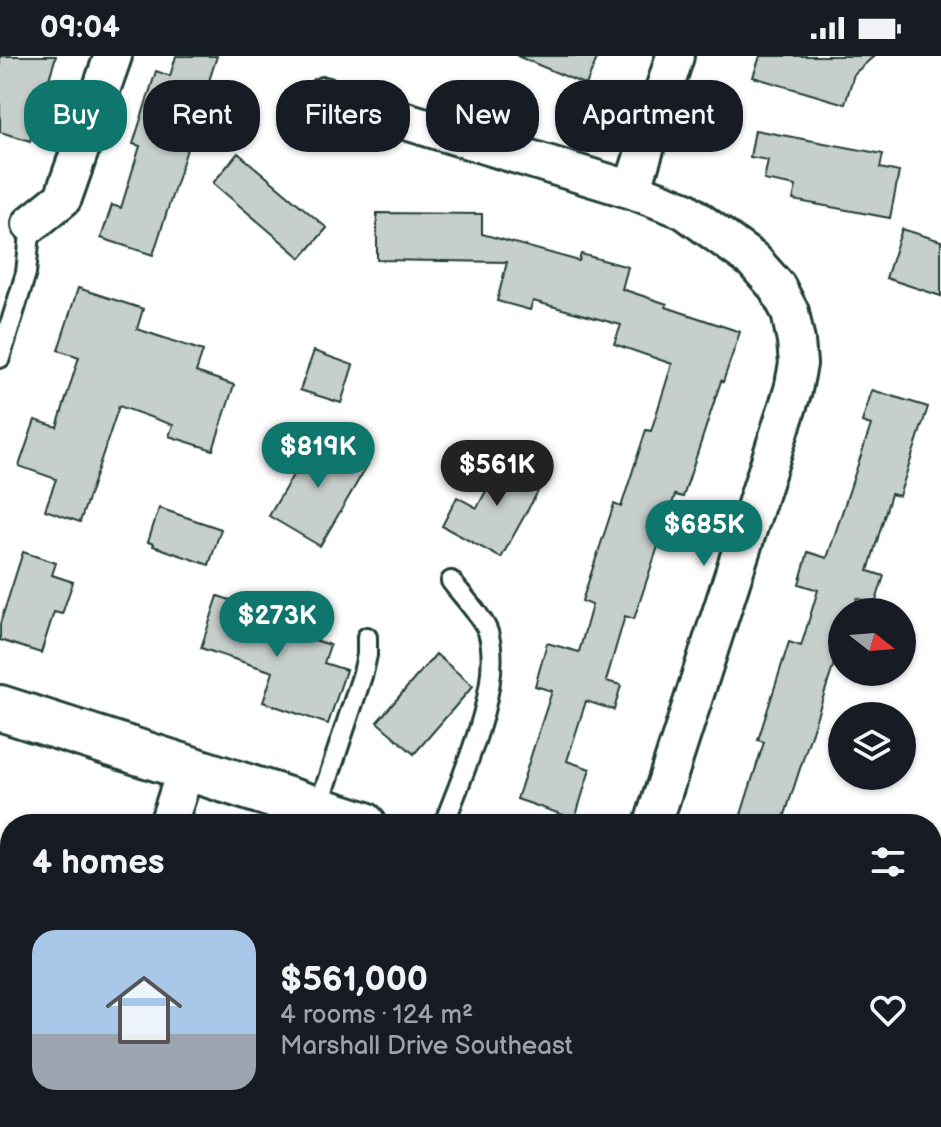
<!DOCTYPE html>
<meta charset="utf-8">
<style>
:root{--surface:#171b24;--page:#20242c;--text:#f1f3f6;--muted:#9ea1a6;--line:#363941;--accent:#0f766e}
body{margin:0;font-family:"Balsamiq Sans",sans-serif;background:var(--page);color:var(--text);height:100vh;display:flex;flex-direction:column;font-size:30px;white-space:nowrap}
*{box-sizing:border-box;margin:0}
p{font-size:26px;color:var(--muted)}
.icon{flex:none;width:44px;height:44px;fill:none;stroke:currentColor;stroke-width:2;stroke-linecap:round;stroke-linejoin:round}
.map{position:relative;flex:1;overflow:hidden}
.side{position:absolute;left:0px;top:758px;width:942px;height:314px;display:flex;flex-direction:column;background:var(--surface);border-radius:32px 32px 0 0;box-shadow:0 2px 6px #0004}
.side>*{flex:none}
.guide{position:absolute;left:24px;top:24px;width:894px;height:72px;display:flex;gap:16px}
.needle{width:52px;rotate:107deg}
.tools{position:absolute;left:828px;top:542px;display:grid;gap:16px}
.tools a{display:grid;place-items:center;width:88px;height:88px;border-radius:50%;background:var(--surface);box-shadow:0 2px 6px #0004;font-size:40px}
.price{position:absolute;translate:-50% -68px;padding:0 18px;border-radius:28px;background:var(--accent);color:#fff;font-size:26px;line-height:52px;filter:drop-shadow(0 2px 4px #0008)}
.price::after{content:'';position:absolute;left:50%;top:48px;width:24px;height:18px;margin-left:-12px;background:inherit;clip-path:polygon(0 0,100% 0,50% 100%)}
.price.current{background:#222;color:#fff}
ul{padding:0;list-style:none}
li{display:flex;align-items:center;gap:24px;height:200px;padding:0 32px}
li+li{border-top:2px solid var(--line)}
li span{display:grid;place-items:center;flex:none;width:224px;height:160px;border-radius:24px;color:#555}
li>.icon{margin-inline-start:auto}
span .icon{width:96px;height:96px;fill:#fffc;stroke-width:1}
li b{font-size:34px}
h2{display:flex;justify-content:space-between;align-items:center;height:96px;padding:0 32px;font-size:34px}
.tag{padding:0 28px;border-radius:32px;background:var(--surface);box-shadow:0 2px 6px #0004;font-size:28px;line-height:72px}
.tag.current{background:var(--accent);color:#fff}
.status{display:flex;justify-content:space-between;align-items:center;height:56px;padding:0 40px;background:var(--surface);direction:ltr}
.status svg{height:22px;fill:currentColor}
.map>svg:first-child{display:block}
</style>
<div class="status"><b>09:04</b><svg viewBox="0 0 49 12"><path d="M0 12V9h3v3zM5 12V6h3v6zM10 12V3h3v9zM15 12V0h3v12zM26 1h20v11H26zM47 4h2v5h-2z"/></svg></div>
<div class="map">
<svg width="941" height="1071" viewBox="0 0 941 1071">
<rect width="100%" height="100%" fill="#fff"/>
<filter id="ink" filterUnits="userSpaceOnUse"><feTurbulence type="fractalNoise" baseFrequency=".0125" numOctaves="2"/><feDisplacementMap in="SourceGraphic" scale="16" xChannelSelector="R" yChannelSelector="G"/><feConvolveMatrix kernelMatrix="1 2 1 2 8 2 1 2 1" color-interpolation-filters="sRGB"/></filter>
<g filter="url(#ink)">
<path fill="#c7cfcc" stroke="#1f3d34" stroke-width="2" d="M0,0h56l-26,85 -30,-9z
M176,0h41l-64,199 -52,-17 11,-33 9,3 19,-62 -7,-2 23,-73 14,5z
M517,0h81l-12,29z
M760,0h114l-20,18 -9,30 -92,-27z
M755,74l128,24 -3,14 19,4 -9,46 -97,-18 3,-14 -32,-6 4,-20 -18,-3z
M238,97l89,75 -26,30 -88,-75z
M377,157l105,1v20l97,27 2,-7 47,13 -6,22 45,15 -1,3 74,25 -17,50 -2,-1 -38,116 -8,-2 -41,124 -9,-3 -19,65 15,4 -7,25 -28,-9 -19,60 23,8 -15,50 -58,-20 35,-108 -17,-5 12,-43 32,9 13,-47 -10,-4 32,-97 7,3 25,-77 5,1 21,-67 -58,-20 7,-19 -88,-24 -3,9 -33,-9 10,-39 -130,-2z
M902,173l39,12v55l-55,-18z
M78,232l65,21 -6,20 66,22 -7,21 38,13 -21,65 -44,-14 4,-11 -54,-19 -39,116 -35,-12 11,-31 -37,-13 16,-46 22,7 22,-70 -21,-7z
M314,295l39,14 -12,38 -41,-13z
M872,334l56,17 -29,89 -8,-2 -23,77 16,5 -9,28 -18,-6 -4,14h-11v27l-60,185h-44l26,-82 -6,-2 31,-98 12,4 17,-56 -19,-6 9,-32 19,6 44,-133 -9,-3z
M317,378l51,30 -48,82 -51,-30z
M505,399l41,22 -45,81 -59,-32 15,-29 20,11z
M159,452l62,21 -12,36 -56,-19 1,-2 -6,-2z
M23,496l33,11 -4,12 21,7 -11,32 -8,-2 -13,41 -41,-13v-16z
M218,540l54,18 -4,11 62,20 -6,18 22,7 -18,54 -65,-22 10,-30 -72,-24z
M436,598l37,32 -59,68 -37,-32z"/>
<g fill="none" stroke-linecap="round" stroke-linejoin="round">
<defs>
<path id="service" d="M0,302l26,-85 5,-49
M318,753l45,-136 4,-18v-18
M444,768c19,-51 60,-139 44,-192 -4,-13 -28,-39 -37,-51"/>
<path id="minor" d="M324,40l308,94 52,20 69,50 24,27 13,25 6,29 2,23 -5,26 -140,434
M632,134l43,-134
M31,168l32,-26 50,-142
M168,768l19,-58
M67,1071l3,-9
M498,1071l3,-9"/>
<path id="secondary" d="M0,652l363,116
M932,949l9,3
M933,1071l8,-23"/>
</defs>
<use href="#service" stroke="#1f3d34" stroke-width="24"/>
<use href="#minor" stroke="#1f3d34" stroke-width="42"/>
<use href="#secondary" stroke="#1f3d34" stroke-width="50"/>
<use href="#service" stroke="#fff" stroke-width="18"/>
<use href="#minor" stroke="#fff" stroke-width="36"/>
<use href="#secondary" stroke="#fff" stroke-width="44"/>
</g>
</g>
</svg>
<div class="tools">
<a><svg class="needle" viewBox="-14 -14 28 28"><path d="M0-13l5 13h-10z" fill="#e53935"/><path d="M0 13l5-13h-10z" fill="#9ea1a6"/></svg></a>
<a><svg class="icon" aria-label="layers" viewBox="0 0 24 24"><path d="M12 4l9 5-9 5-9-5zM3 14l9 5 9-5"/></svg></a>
</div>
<b class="price" style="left:318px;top:434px">$819K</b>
<b class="price current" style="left:497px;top:452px">$561K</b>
<b class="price" style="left:704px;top:512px">$685K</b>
<b class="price" style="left:277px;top:603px">$273K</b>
<div class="guide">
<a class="tag current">Buy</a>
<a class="tag">Rent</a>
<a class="tag">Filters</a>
<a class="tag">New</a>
<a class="tag">Apartment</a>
</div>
<section class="side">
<h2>4 homes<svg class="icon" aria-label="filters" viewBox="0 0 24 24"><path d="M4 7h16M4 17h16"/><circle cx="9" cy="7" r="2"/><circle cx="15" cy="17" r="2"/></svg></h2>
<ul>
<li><span style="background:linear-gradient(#a9c7e8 65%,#9aa5b1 0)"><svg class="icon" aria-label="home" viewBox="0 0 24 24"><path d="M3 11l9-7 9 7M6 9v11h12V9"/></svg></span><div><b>$561,000</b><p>4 rooms · 124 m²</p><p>Marshall Drive Southeast</p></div><svg class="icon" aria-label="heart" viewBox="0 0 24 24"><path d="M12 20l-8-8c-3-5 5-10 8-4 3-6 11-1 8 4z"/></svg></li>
</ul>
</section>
</div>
